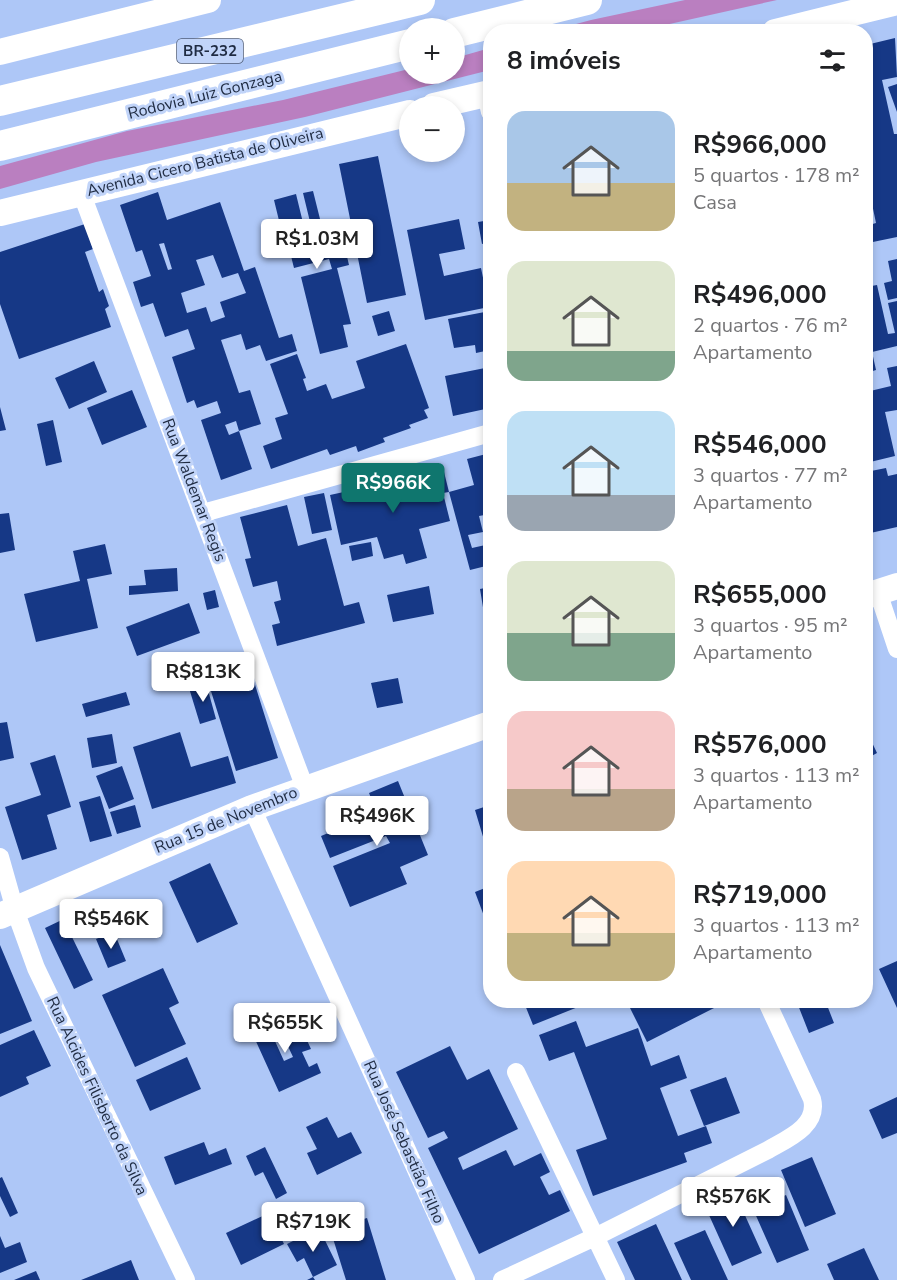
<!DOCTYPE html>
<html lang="pt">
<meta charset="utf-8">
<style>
:root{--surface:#fff;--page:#f6f6f6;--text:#202124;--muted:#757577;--accent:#0f766e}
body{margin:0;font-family:"Nunito Sans",sans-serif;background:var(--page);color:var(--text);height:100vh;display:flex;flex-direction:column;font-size:22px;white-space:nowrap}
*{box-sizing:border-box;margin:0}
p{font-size:20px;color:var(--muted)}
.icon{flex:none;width:33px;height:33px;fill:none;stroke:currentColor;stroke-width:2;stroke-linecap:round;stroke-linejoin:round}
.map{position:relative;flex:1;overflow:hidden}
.details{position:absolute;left:483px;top:24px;width:390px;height:984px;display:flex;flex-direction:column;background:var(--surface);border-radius:24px;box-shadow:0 3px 9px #0003}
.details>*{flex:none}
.buttons{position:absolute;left:399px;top:18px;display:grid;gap:12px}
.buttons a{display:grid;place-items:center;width:66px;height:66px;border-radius:50%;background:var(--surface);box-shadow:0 3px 9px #0003;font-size:30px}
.price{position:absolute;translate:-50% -51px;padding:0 14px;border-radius:6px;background:#fff;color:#222;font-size:20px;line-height:39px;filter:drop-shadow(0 2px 3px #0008)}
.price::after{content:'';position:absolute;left:50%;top:36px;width:18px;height:14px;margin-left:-9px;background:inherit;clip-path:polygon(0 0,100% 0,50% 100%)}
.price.selected{background:var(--accent);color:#fff}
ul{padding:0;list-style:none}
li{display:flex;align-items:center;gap:18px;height:150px;padding:0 24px}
li span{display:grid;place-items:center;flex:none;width:168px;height:120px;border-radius:18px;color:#555}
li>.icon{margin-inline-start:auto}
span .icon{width:72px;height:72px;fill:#fffc;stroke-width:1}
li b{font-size:26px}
h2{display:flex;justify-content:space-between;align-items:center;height:72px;padding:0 24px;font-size:26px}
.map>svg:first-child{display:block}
</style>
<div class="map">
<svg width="897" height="1280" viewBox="0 0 897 1280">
<rect width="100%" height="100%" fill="#aec7f7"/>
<path fill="#ba7fc0" d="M685,0h92l-139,31h-88l41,-11z
M490,48v22l-185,47 -209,45 -96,27v-23l127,-35 156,-31 126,-31 1,5h44l1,-16z"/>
<path fill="#163886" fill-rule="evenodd" d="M895,38l2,39 -15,3 12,54h3v103l-29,6 -2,-17 10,-3 -10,-48v-130z
M897,84v28l-9,-25z
M378,156l28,139 -39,8 -28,-139z
M313,191l12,48 17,-4 7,30 -12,3 14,56 -8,1 5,22 -28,7 -19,-77 31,-8 -3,-10 -35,9 -8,-32 -3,1 -9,-37 22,-6 9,37 7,-1 -9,-37z
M158,192l9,28 53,-18 24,69 11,-4 24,71 13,-4 5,17 -31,10 -6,-16 -14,5 -5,-16 -20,6 18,53 11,-3 11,34 -22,7 -3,-10 -11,4 4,10 10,-4 13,38 -31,11 -20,-60 20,-7 -4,-12 -20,7 -3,-8 -7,3 -15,-46 23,-8 -7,-20 -23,8 -12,-34 -12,4 -8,-25 18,-6 -9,-26 -6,2 -16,-47zM164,243l8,26 -4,1 -9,-26zM213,255l9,23 16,-5 8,20 -26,9 5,15 -14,5 -5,-15 -19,6 -6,-20 24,-8 -9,-25z
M459,219l6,30 -26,5 5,22 37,-8 8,39 -64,13 -18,-90z
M490,220v22l-8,2 -4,-22z
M85,224l8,25 -8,3 14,40 4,-3 6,17 -4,3 6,18 -92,32 -19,-55v-52z
M897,259v39l-9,2 -4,-17 8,-2 -4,-20z
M877,285l11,49 7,-1 -7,-30 9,-2v45l-25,6 4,18 -10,3v-86z
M389,311l6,20 -17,5 -6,-20z
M490,311v39l-14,3 -1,-8 -21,3 -6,-29z
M406,344l23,64 -5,2 4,8 -19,7 2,3 -28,10 2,4 -27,10 -2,-6 -26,9 -3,-6 -56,20 -8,-23 19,-7 -7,-21 13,-4 -18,-50 27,-10 9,24 -3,1 4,12 19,-7 6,15 33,-11 -9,-27z
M94,361l13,31 -38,17 -14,-31z
M897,366v44l-12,2 10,44 -29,7v-71l25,-6 -4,-18z
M490,367v41l-37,8 -8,-40z
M132,390l15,37 -45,18 -15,-37z
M0,407l6,23 -6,1z
M53,420l9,42 -16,4 -9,-42z
M490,453v61l-11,2 4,16 -15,3 4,13 18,-4v21l-20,5 -21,-78 25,-7 -7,-26z
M443,468l6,24 -6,1 7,28 -31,8 8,29 -21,6 -3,-10 -19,5 -7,-22 -36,8 -11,-50 55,-12z
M886,468l2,8 9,-2v53l-31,7v-62z
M324,493l8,37 -20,4 -8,-37z
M287,505l11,41 28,-8 18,68 15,-4 6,21 -88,23 -5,-21 8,-2 -6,-21 7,-2 -4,-19 -24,6 -8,-28 6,-1 -11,-41z
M9,513l6,37 -15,3v-39z
M371,542l2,14 -21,5 -3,-15z
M105,544l7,30 -25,5 11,49 -62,14 -12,-48 56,-13 -7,-30z
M177,568l1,23 -49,4v-9l17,-1 -2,-15z
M429,586l5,28 -41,8 -6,-27z
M490,587v57h-1l-9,-55z
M215,590l4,17 -12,3 -4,-17z
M189,603l11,30 -63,23 -11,-29z
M252,675l26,83 -42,13 -26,-83z
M398,678l5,25 -26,5 -6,-25z
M206,683l10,36 -16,5 -11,-36z
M126,692l4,13 -44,12 -4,-13z
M7,722l7,36 -14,3v-38z
M866,730l11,23 -11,6z
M180,732l11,35 37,-11 8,27 -84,26 -19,-62z
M112,734l5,29 -25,5 -5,-30z
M55,755l16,52 -24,8 10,34 -35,11 -17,-53 36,-12 -11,-32z
M122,766l12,33 -25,10 -13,-33z
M398,781l30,74 -28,12 7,17 -57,23 -17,-41 57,-23 -4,-7 -56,22 -9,-22 56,-23 -8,-20z
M100,796l12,40 -22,6 -11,-40z
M135,805l6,22 -24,7 -7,-22z
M490,805v33l-6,2 -9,-30z
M210,863l28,61 -41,19 -28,-61z
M490,886v46l-15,-40z
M91,906l8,18 -27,13 21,43 -19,9 -29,-61z
M114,932l12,29 -18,7 -12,-29z
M0,945l32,76 -32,13z
M897,961v47l-18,-39z
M163,968l16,35 -10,5 17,36 -51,23 -33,-72z
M523,1000h70v1l-60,24z
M626,1000h89l3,6 -71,36z
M796,1000h29l9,23 -25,10z
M265,1019l19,42 9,-4 -14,-30 18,-8 14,30 -9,3 7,15 8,-4 4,10 -42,19 -30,-66z
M576,1021l10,26 52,-19 13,38 28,-11 8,23 -27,10 18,48 28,-10 6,17 -28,10 3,9 -94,34 -17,-46 31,-11 -33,-87 -25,9 -10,-26z
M34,1030l17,36 -25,11 3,7 -29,13v-52z
M450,1046l17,34 22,-11 29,60 -60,29 5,12 43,-20 8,16 27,-13 9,19 -10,5 9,18 11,-5 10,21 -91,43 -51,-106 20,-10 -4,-7 -16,7 -32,-66z
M187,1057l14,32 -51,22 -14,-31z
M726,1077l14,36 -36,13 -14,-36z
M897,1097v36l-15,6 -13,-29z
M327,1117l11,21 13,-6 11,21 -45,22 -10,-22 10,-4 -11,-22z
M204,1142l5,13 17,-7 6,16 -57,21 -11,-28z
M265,1147l22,46 -11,6 -13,-27 -8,4 -9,-20z
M812,1157l24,57 -31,13 -24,-57z
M2,1177l16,36 -8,4 -10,-21v-18z
M734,1191l28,62 -30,13 -28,-62z
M786,1195l23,55 -32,13 -24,-54z
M269,1213l15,31 -43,21 -15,-32z
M367,1218l19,62h-40l-16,-51z
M656,1224l26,56h-47l-18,-38z
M319,1228l18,37 -24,12 2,3h-8l6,-3 -9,-19 -7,4 -10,-18z
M705,1230l23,50h-37l-17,-37z
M0,1236l5,12 15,-6 7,20 -27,11z
M864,1248l15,32h-45l-7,-16z
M131,1260l8,20h-58z
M36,1271l4,9h-26z"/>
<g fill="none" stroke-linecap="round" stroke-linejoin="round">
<path stroke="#fff" stroke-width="18" d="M486,94l4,18
M81,192l224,596
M203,513l287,-80
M878,592l19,57
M252,808l214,472
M0,857l15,53 21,58 150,312
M516,1072l100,208
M502,1280l95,-44 171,-86c19,-11 51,-24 44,-51l-46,-99"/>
<path stroke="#fff" stroke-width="26" d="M775,32l122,-30
M0,52l208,-52
M434,106l56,-13
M0,213l410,-100
M866,596l31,-10
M0,916l252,-108 238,-84"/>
<path stroke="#fff" stroke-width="30" d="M454,33l133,-33
M0,101l420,-101
M0,146l410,-102"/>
</g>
<g text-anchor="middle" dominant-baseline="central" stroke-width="6" stroke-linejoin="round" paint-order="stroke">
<rect fill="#c1d4f9" stroke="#505e79" stroke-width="1.5" x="177" y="39" width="66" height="24" rx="4.5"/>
<g font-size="15" font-weight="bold" fill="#1f2b42">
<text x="210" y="51">BR-232</text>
</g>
<g font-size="16" fill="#1f2b42" stroke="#c1d4f9">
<text transform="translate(205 95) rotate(-14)">Rodovia Luiz Gonzaga</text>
<text transform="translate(205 162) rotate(-14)">Avenida Cicero Batista de Oliveira</text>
<text transform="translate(194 490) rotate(69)">Rua Waldemar Regis</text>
<text transform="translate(226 820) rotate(-22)">Rua 15 de Novembro</text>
<text transform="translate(97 1096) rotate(65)">Rua Alcides Filisberto da Silva</text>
<text transform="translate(404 1142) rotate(66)">Rua José Sebastião Filho</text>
</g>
</g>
</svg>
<div class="buttons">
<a>+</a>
<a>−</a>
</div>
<b class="price" style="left:317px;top:270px">R$1.03M</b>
<b class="price selected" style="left:393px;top:514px">R$966K</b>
<b class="price" style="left:203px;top:703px">R$813K</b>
<b class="price" style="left:377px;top:847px">R$496K</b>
<b class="price" style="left:111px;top:950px">R$546K</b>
<b class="price" style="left:285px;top:1054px">R$655K</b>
<b class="price" style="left:733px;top:1228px">R$576K</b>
<b class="price" style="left:313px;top:1253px">R$719K</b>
<section class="details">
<h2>8 imóveis<svg class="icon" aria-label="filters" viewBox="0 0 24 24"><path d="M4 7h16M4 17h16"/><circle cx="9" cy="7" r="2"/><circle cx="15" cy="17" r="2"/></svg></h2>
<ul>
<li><span style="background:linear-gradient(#a9c7e8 60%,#c2b280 0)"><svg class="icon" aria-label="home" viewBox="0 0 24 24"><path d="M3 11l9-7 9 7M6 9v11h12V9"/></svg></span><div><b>R$966,000</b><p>5 quartos · 178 m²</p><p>Casa</p></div></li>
<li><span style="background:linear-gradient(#dfe7d0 75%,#7fa58c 0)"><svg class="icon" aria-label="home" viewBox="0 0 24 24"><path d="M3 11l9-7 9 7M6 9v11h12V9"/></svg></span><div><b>R$496,000</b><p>2 quartos · 76 m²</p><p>Apartamento</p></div></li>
<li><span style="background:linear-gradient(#bfe0f5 70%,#9aa5b1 0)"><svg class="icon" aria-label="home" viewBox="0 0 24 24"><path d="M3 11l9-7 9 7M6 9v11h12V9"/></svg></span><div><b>R$546,000</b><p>3 quartos · 77 m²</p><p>Apartamento</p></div></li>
<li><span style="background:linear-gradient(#dfe7d0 60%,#7fa58c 0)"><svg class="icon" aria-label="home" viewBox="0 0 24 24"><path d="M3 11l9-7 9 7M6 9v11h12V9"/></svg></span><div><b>R$655,000</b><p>3 quartos · 95 m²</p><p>Apartamento</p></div></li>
<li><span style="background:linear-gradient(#f6c9c9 65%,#b9a48a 0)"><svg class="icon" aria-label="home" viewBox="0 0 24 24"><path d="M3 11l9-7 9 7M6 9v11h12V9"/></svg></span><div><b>R$576,000</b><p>3 quartos · 113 m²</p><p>Apartamento</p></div></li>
<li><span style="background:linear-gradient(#ffd9b3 60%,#c2b280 0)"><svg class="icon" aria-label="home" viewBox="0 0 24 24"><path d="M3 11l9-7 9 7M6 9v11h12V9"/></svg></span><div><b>R$719,000</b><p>3 quartos · 113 m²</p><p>Apartamento</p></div></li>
</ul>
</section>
</div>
